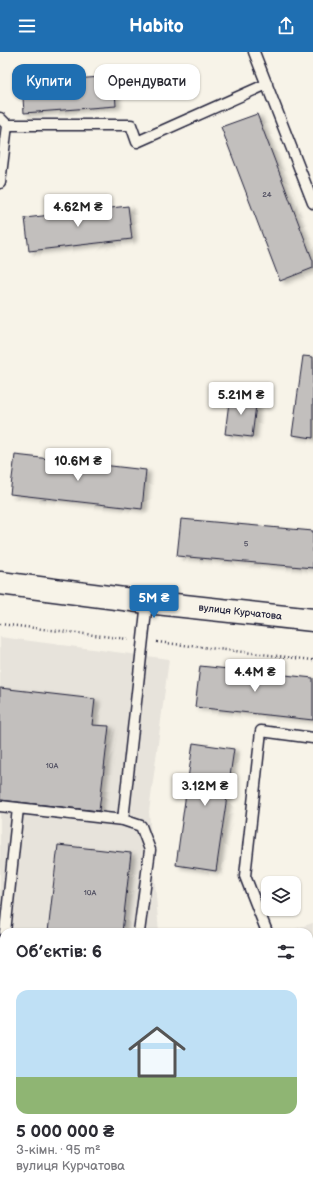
<!DOCTYPE html>
<html lang="uk">
<meta charset="utf-8">
<style>
:root{--surface:#fff;--page:#f7f7f7;--text:#2b2b33;--muted:#7c7c81;--line:#e1e1e2;--accent:#1f6fb2}
body{margin:0;font-family:"Balsamiq Sans",sans-serif;background:var(--page);color:var(--text);height:100vh;display:flex;flex-direction:column;font-size:15px;white-space:nowrap}
*{box-sizing:border-box;margin:0}
p{font-size:13px;color:var(--muted)}
.icon{flex:none;width:22px;height:22px;fill:none;stroke:currentColor;stroke-width:2;stroke-linecap:round;stroke-linejoin:round}
.map{position:relative;flex:1;overflow:hidden}
.sheet{position:absolute;left:0px;top:876px;width:313px;height:268px;display:flex;flex-direction:column;background:var(--surface);border-radius:12px 12px 0 0;box-shadow:0 1px 3px #0004}
.sheet>*{flex:none}
.guide{position:absolute;left:12px;top:12px;width:289px;height:36px;display:flex;gap:8px}
.controls{position:absolute;left:261px;top:824px;display:grid;gap:8px}
.controls a{display:grid;place-items:center;width:40px;height:40px;border-radius:8px;background:var(--surface);box-shadow:0 1px 3px #0004;font-size:20px}
.price{position:absolute;translate:-50% -34px;padding:0 9px;border-radius:4px;background:#fff;color:#222;font-size:13px;line-height:26px;filter:drop-shadow(0 1px 2px #0008)}
.price::after{content:'';position:absolute;left:50%;top:24px;width:12px;height:9px;margin-left:-6px;background:inherit;clip-path:polygon(0 0,100% 0,50% 100%)}
.price.current{background:var(--accent);color:#fff}
ul{padding:0;list-style:none}
li{display:grid;align-content:center;gap:8px;height:212px;padding:0 16px}
li+li{border-top:1px solid var(--line)}
li span{display:grid;place-items:center;height:124px;border-radius:12px;color:#555}
li>.icon{margin-inline-start:auto}
span .icon{width:72px;height:72px;fill:#fffc;stroke-width:1}
li b{font-size:17px}
h2{display:flex;justify-content:space-between;align-items:center;height:48px;padding:0 16px;font-size:17px}
.tag{padding:0 14px;border-radius:12px;background:var(--surface);box-shadow:0 1px 3px #0004;font-size:14px;line-height:36px}
.tag.current{background:var(--accent);color:#fff}
header{display:flex;justify-content:space-between;align-items:center;height:52px;padding:0 16px;background:var(--accent);color:#fff;font-size:18px;font-weight:700}
.map>svg:first-child{display:block}
</style>
<header><svg class="icon" aria-label="menu" viewBox="0 0 24 24"><path d="M4 6h16M4 12h16M4 18h16"/></svg>Habito<svg class="icon" aria-label="share" viewBox="0 0 24 24"><path d="M12 15V3M7 8l5-5 5 5M5 13v7h14v-7"/></svg></header>
<div class="map">
<svg width="313" height="1144" viewBox="0 0 313 1144">
<defs>
<filter id="shadow"><feDropShadow dx="4.5" dy="2.5" stdDeviation="2" flood-color="#0004"/></filter>
</defs>
<rect width="100%" height="100%" fill="#f7f3e8"/>
<filter id="ink" filterUnits="userSpaceOnUse"><feTurbulence type="fractalNoise" baseFrequency=".025" numOctaves="2"/><feDisplacementMap in="SourceGraphic" scale="8" xChannelSelector="R" yChannelSelector="G"/><feConvolveMatrix kernelMatrix="1 2 1 2 8 2 1 2 1" color-interpolation-filters="sRGB"/></filter>
<g filter="url(#ink)">
<path fill="#e7e3db" d="M0,585l169,22 -20,153 10,120h-155v236l-4,-10z
M313,871v58l-4,-9v-40h-17l-1,-2z
M13,1140h66l-10,4h-54z
M92,1140h178l1,4h-190z"/>
<path fill="#c2bfbd" stroke="#22223b" filter="url(#shadow)" d="M114,24l2,30 -92,7 -2,-30z
M257,62l56,147v7l-33,13 -59,-154z
M128,154l4,33 -103,12 -4,-33z
M303,304l10,1v81l-21,-3z
M230,342l27,3 -5,40 -27,-3z
M15,403l131,15 -4,39 -132,-15z
M181,467l132,12v37l-136,-12z
M200,614l113,12v42l-118,-13z
M0,636l95,11 -3,26 17,1 -10,85 -99,-11z
M193,691l41,6 -18,122 -40,-6z
M58,793l73,8 -9,79h-74z"/>
<g fill="none" stroke-linecap="round" stroke-linejoin="round">
<defs>
<path id="lane" d="M254,0l59,151
M0,66l7,7
M0,131l7,-58h124l6,17 130,-58
M0,754l123,14 18,6 9,24 -11,82
M123,768l24,-218
M5,880l13,-124
M267,880l-22,-56 16,-145 52,7
M4,887l-4,38 4,10
M309,986l4,10"/>
<g id="secondary">
<path id="s1" d="M0,531l147,19 166,18"/>
</g>
</defs>
<use href="#lane" stroke="#22223b" stroke-width="13"/>
<use href="#secondary" stroke="#22223b" stroke-width="25"/>
<path stroke="#22223b" stroke-width="2.5" stroke-dasharray="1 3" stroke-linecap="butt" d="M0,572l128,15
M157,590l156,18"/>
<use href="#lane" stroke="#f7f3e8" stroke-width="10"/>
<use href="#secondary" stroke="#f7f3e8" stroke-width="22"/>
</g>
</g>
<g text-anchor="middle" dominant-baseline="central" stroke-width="3.5" stroke-linejoin="round" paint-order="stroke">
<g font-size="8" fill="#4a495c">
<text x="267" y="142">24</text>
<text x="246" y="491">5</text>
<text x="52" y="713">10А</text>
<text x="90" y="840">10А</text>
</g>
<g font-size="10" fill="#22223b" stroke="#f7f3e8">
<text stroke="none"><textPath href="#s1" startOffset="242">вулиця Курчатова</textPath></text>
</g>
</g>
</svg>
<div class="controls">
<a><svg class="icon" aria-label="layers" viewBox="0 0 24 24"><path d="M12 4l9 5-9 5-9-5zM3 14l9 5 9-5"/></svg></a>
</div>
<b class="price" style="left:78px;top:176px">4.62M ₴</b>
<b class="price" style="left:241px;top:364px">5.21M ₴</b>
<b class="price" style="left:78px;top:430px">10.6M ₴</b>
<b class="price current" style="left:154px;top:567px">5M ₴</b>
<b class="price" style="left:255px;top:641px">4.4M ₴</b>
<b class="price" style="left:205px;top:755px">3.12M ₴</b>
<div class="guide">
<a class="tag current">Купити</a>
<a class="tag">Орендувати</a>
</div>
<section class="sheet">
<h2>Об’єктів: 6<svg class="icon" aria-label="filters" viewBox="0 0 24 24"><path d="M4 7h16M4 17h16"/><circle cx="9" cy="7" r="2"/><circle cx="15" cy="17" r="2"/></svg></h2>
<ul>
<li><span style="background:linear-gradient(#bfe0f5 70%,#8fb573 0)"><svg class="icon" aria-label="home" viewBox="0 0 24 24"><path d="M3 11l9-7 9 7M6 9v11h12V9"/></svg></span><div><b>5 000 000 ₴</b><p>3-кімн. · 95 m²</p><p>вулиця Курчатова</p></div></li>
</ul>
</section>
</div>
